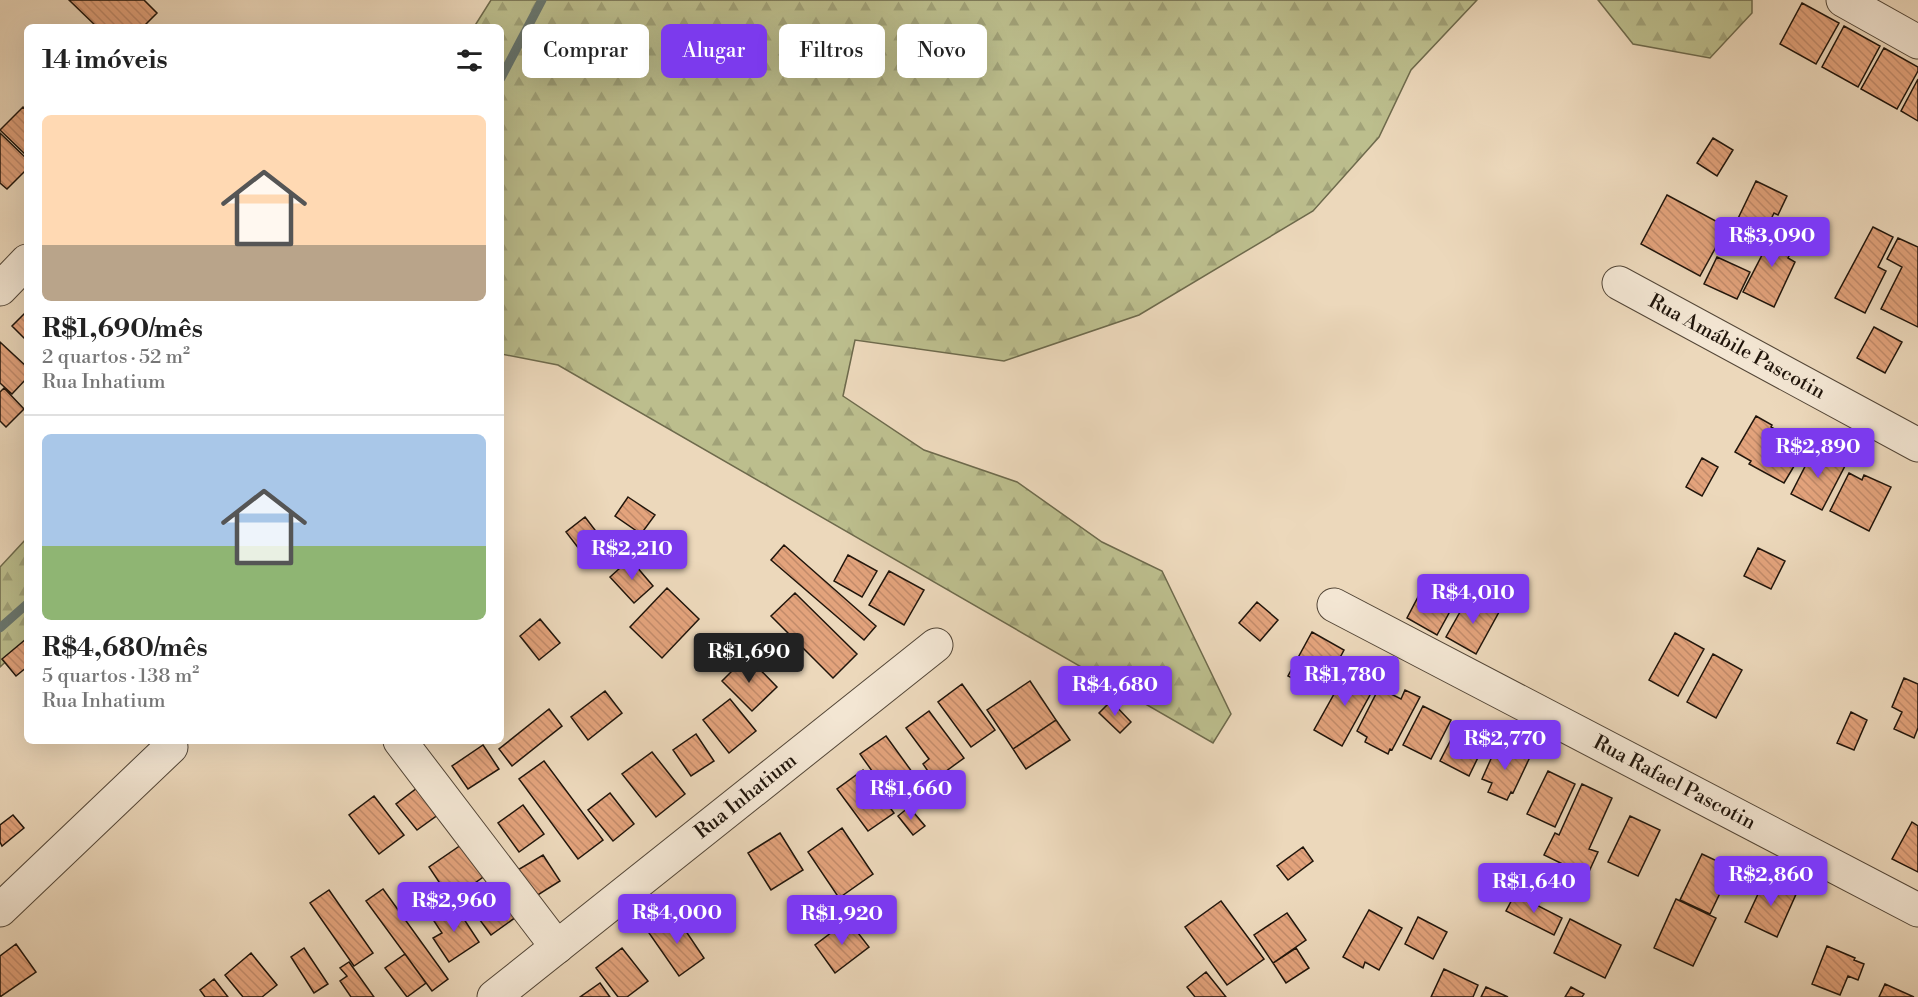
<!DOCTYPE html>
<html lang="pt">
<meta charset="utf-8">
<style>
:root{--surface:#fff;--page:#f2f2f2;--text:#222;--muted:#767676;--line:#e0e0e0;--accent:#7c3aed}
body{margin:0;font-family:"Libre Bodoni",serif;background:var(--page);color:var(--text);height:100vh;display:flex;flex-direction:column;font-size:22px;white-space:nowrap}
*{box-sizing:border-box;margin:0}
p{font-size:20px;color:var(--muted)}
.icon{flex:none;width:33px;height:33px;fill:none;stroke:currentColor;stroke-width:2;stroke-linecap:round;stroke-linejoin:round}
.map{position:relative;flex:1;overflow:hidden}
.details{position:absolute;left:24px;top:24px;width:480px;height:720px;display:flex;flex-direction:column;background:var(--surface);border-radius:9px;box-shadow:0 6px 24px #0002}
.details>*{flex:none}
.hud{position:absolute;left:522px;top:24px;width:570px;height:54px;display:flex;gap:12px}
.price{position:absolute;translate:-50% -51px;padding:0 14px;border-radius:6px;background:var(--accent);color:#fff;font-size:20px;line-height:39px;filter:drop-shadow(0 2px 3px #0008)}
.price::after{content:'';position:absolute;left:50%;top:36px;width:18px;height:14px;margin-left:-9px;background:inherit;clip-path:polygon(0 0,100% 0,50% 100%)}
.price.selected{background:#222;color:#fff}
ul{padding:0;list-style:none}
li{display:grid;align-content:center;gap:12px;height:318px;padding:0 18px}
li+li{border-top:2px solid var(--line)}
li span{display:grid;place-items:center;height:186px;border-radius:9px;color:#555}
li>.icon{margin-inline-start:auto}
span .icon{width:108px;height:108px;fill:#fffc;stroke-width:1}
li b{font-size:26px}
h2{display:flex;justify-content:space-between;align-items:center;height:72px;padding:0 18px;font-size:26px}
.chip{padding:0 21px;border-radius:9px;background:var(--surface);box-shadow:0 6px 24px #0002;font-size:21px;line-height:54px}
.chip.selected{background:var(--accent);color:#fff}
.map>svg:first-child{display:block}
</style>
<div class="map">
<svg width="1918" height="997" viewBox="0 0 1918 997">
<defs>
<pattern id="forest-firs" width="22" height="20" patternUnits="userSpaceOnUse" patternTransform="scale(1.5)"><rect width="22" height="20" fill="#bcbe8d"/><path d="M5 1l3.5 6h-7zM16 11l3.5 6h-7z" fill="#a1a278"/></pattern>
<pattern id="building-back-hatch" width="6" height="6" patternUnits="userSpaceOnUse" patternTransform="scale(1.5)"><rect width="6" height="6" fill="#e3a37c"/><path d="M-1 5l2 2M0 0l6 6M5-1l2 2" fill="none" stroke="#c28b6a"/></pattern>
</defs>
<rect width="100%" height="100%" fill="#ecd8bb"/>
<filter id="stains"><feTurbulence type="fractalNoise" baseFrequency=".00333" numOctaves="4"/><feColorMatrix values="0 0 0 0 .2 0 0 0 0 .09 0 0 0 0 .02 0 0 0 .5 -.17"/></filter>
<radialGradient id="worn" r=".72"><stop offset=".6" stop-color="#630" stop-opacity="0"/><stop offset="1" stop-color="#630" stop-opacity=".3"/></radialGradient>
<path fill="url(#forest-firs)" stroke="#6e6a4c" stroke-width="1.5" d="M491,0h986l-66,70 -32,67 -66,74 -174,104 -135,46 -149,-21 -12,56 81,54 93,32 85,60 60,29 69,143 -18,29 -655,-378 -57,-11v-327h-27z
M1598,0h154v13l-42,45 -77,-14z
M27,538v104l-27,25v-100z"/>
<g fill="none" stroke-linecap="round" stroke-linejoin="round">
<path stroke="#697770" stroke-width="9" d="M501,78l41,-78
M0,628l27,-24"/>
</g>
<path fill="url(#building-back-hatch)" stroke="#20150b" stroke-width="1.5" d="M69,0h75l13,13 -14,14h-46z
M1802,3l37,20 -23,41 -36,-20z
M1844,26l36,20 -22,41 -36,-20z
M1884,48l34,19v4l-21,38 -36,-20z
M1918,79v42l-17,-10z
M23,107l4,4v45l-27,-26z
M0,133l27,26v10l-20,20 -7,-6z
M1713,138l20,12 -16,26 -20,-13z
M1756,181l31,15 -9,19 -4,-2 -14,29 -27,-13z
M1667,195l60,32 -27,49 -59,-32z
M1779,222l14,7 -6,14 7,3 -6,12 7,4 -21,45 -31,-15z
M1873,227l20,10 -15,30 8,4 -21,42 -30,-15z
M1898,238l20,9v80l-37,-18 21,-42 -15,-8z
M1717,257l33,15 -13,27 -33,-15z
M27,311v30l-15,-15z
M1874,327l28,15 -17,31 -28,-15z
M0,342l27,25v11l-15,16 -12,-11z
M4,388l20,21 -18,18 -6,-6v-29z
M1756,416l16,9 -1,2 9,5 1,-2 9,5 -2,2 18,9 -22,37 -35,-19 2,-3 -16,-9z
M1815,447l31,17 -24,46 -31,-16z
M1702,458l16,9 -16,29 -16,-9z
M1849,473l13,7 2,-5 27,12 -22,44 -39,-20z
M628,497l27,18 -14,19 -26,-18z
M585,517l20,26 -19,15 -20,-26z
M784,545l92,81 -12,14 -93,-80z
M1758,548l27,13 -14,28 -27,-13z
M848,555l29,16 -15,26 -28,-16z
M630,559l23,27 -19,17 -24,-26z
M889,571l35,19 -20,35 -35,-20z
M1429,576l31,17 -23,42 -30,-17z
M667,588l32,31 -37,39 -32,-31z
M795,593l62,61 -24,24 -62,-62z
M1469,596l30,16 -23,42 -30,-17z
M1257,602l21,18 -18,21 -21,-18z
M540,619l20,24 -21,17 -19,-24z
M1312,632l32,18 -23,43 -33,-17z
M1675,633l29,16 -26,47 -29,-16z
M26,639l1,28 -11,9 -14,-17z
M1713,654l29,16 -26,48 -29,-16z
M747,656l30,31 -25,24 -30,-30z
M1348,669l28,15 -34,62 -28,-16z
M1904,678l14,6v44l-4,10 -20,-9 8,-17 -10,-5z
M1030,681l26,39 -43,29 -26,-39z
M962,684l33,46 -24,17 -33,-45z
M1379,688l22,11 4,-9 15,7 -28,53 -2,-1 -2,5 -23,-12 2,-5 -10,-6z
M605,691l17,22 -34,27 -17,-23z
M730,699l26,32 -27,22 -26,-33z
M1111,701l20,21 -11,11 -21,-20z
M1423,706l28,14 -20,39 -28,-14z
M549,709l13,17 -50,40 -13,-17z
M929,711l35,47 -30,22 -11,-16 6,-5 -23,-31z
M1851,712l16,8 -13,30 -17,-7z
M1056,720l14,20 -44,29 -13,-20z
M1459,724l28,15 -18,37 -29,-15z
M696,734l18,27 -23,15 -18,-26z
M886,736l29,40 -26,19 -29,-41z
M1498,743l32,14 -17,36 -2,-1 -4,8 -19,-8 4,-9 -10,-4z
M483,745l16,24 -31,20 -16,-23z
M652,752l33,42 -29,23 -34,-43z
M544,761l59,79 -25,19 -59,-80z
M863,770l31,43 -26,18 -31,-42z
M1548,771l27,13 -20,43 -28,-13z
M425,782l21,27 -29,21 -21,-26z
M1582,784l30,14 -23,51 9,3 -11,24 -43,-21 11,-22 4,2z
M610,793l24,31 -21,17 -25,-31z
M374,796l30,39 -25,19 -30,-39z
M523,805l21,29 -25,18 -21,-29z
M909,807l16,19 -12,9 -15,-19z
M13,815l11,13 -22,18 -2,-4v-17z
M1630,816l30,14 -22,46 -30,-14z
M1912,822l6,4v46l-26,-13z
M842,828l31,46 -34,24 -31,-46z
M780,833l23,37 -32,20 -23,-37z
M464,843l22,32 -35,25 -22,-33z
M1303,847l10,14 -25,19 -11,-14z
M1702,854l30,14 -22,46 -30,-14z
M543,855l17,26 -27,17 -17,-27z
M497,876l26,36 -32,23 -26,-35z
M1766,877l31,15 -20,45 -32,-15z
M383,889l65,90 -16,12 -66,-90z
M329,890l44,63 -19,13 -44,-63z
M1515,894l47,24 -8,17 -48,-24z
M1676,899l40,19 -23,48 -39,-18z
M452,901l27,41 -30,20 -16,-24 9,-5 -8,-12 8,-5 -4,-5z
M1221,901l43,58 -37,26 -42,-58z
M1369,910l33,18 -23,42 -14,-8 -2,6 -20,-11z
M1287,913l19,27 -33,23 -19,-28z
M675,915l29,43 -25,18 -30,-43z
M1418,917l29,15 -14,27 -28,-15z
M1570,919l51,26 -16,33 -51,-25z
M848,920l21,27 -34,26 -20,-28z
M16,944l20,28 -36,25v-41z
M1827,946l28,12 -1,2 10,4 -6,16 -10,-4 -8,19 -28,-11z
M304,948l24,36 -14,9 -23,-36z
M622,948l26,33 -21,16h-9l-22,-29z
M1296,948l13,20 -23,15 -13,-20z
M251,953l26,32 -15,12h-19l-18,-22z
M405,954l21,29 -19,14 -22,-29z
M349,962l25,35h-23l-11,-16 7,-5 -7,-8z
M1444,969l34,16 -5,12h-42z
M1206,972l20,25h-31l-8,-10z
M214,979l14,18h-23l-5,-7z
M600,983l10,14h-30z
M1885,984l29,13h-35z
M1486,987l22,10h-27z
M1571,987l13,7 -2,3h-17z"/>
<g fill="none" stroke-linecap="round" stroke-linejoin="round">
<defs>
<g id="minor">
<path d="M1843,0l75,42"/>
<path id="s1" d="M1619,283l299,162"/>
<path d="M0,289l27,-28"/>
<path id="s2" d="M1334,605l584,305"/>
<path d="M400,741l157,206"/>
<path d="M0,910l171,-163"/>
<path id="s3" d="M494,997l442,-352"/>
</g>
</defs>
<use href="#minor" stroke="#534637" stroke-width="35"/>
<use href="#minor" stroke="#f3e6d3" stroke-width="33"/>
</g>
<g text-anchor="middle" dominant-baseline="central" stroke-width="6" stroke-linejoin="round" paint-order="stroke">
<g font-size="20" fill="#20150b" stroke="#f3e6d3">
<text stroke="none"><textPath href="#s1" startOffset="134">Rua Amábile Pascotin</textPath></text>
<text stroke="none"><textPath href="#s2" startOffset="384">Rua Rafael Pascotin</textPath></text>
<text stroke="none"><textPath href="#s3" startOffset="322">Rua Inhatium</textPath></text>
</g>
</g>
<rect width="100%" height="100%" filter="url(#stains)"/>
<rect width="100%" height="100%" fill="url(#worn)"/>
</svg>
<b class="price" style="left:1772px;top:268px">R$3,090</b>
<b class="price" style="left:1818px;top:479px">R$2,890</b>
<b class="price" style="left:632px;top:581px">R$2,210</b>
<b class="price" style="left:1473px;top:625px">R$4,010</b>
<b class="price selected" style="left:749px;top:684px">R$1,690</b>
<b class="price" style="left:1345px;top:707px">R$1,780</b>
<b class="price" style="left:1115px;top:717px">R$4,680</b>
<b class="price" style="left:1505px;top:771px">R$2,770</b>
<b class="price" style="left:911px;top:821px">R$1,660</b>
<b class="price" style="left:1771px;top:907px">R$2,860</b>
<b class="price" style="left:1534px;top:914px">R$1,640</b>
<b class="price" style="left:454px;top:933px">R$2,960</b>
<b class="price" style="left:677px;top:945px">R$4,000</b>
<b class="price" style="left:842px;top:946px">R$1,920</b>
<div class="hud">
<a class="chip">Comprar</a>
<a class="chip selected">Alugar</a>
<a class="chip">Filtros</a>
<a class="chip">Novo</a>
</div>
<section class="details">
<h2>14 imóveis<svg class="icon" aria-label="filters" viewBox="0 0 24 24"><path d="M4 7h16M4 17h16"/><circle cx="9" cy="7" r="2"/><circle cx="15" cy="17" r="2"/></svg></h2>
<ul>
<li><span style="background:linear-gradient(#ffd9b3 70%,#b9a48a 0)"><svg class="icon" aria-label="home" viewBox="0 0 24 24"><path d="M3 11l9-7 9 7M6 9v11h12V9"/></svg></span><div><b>R$1,690/mês</b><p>2 quartos · 52 m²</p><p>Rua Inhatium</p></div></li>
<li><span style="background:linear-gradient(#a9c7e8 60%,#8fb573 0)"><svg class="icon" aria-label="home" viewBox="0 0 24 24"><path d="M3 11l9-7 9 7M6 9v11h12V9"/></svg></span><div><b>R$4,680/mês</b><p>5 quartos · 138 m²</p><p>Rua Inhatium</p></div></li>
</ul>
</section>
</div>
